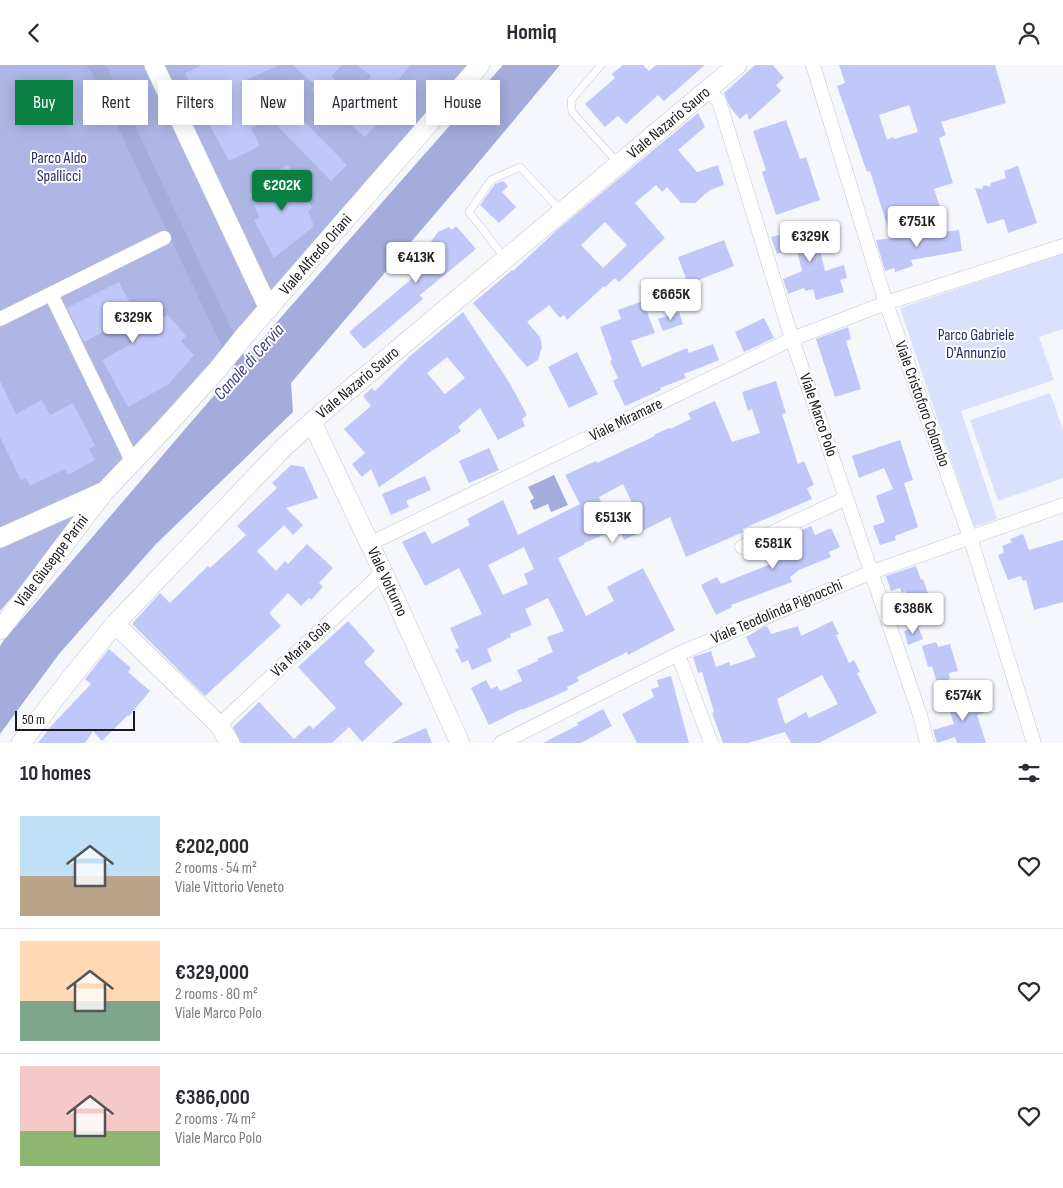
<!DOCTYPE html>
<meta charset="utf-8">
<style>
:root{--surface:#fff;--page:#f7f7f7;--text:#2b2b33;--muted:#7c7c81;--line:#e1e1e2;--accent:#0b8043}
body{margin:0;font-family:"Sofia Sans Condensed",sans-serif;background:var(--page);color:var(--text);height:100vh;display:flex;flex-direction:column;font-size:19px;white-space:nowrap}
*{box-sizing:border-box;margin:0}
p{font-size:16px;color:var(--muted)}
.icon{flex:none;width:28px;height:28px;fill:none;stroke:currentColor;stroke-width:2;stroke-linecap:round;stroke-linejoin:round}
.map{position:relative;height:678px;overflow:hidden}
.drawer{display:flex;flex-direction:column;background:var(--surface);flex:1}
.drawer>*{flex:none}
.guide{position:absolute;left:15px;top:15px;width:500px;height:45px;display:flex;gap:10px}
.scale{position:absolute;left:15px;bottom:12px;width:120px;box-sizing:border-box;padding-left:5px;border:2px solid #1a1a1c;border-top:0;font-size:14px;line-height:18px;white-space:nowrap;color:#1a1a1c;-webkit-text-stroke:4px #fff;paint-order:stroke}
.price{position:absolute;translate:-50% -42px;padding:0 11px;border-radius:5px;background:#fff;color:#222;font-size:16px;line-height:32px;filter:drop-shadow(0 1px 2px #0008)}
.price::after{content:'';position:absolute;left:50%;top:30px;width:15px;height:11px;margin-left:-8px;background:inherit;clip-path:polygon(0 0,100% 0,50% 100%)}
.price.active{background:var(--accent);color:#fff}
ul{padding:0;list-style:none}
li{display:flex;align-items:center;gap:15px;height:125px;padding:0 20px}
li+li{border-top:1px solid var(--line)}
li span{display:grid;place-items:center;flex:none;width:140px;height:100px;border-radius:0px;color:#555}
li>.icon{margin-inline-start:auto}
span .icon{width:60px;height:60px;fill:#fffc;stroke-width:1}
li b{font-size:21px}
h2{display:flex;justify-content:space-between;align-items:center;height:60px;padding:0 20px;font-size:21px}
.chip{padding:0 18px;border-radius:0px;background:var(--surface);box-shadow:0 2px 12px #0003;font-size:18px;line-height:45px}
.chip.active{background:var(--accent);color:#fff}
header{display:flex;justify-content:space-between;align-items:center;height:65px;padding:0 20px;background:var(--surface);font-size:22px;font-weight:700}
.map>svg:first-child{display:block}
</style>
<header><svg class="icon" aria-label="back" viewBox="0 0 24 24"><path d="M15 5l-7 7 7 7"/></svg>Homiq<svg class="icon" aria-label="person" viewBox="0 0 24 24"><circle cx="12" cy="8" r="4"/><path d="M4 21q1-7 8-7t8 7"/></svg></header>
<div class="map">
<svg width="1063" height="678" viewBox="0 0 1063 678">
<rect width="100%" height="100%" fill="#f5f7fd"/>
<path fill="#dbe1fd" d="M1063,188v76l-24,8 15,43 -93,31 36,108 -23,8 -74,-219z
M1050,328l13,37v48l-65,23 -28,-81z"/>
<path fill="#adb6e5" d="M0,0h470l-470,546z"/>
<path fill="#a3acda" d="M503,0h57l-97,116 -172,202 2,29 -137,132 -97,110 -59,80v-88l4,-6 279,-325z
M554,410l14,30 -17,7 -3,-8 -14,6 -4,-9 4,-3 -6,-11z"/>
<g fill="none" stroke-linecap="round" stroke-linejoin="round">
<path stroke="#a3acda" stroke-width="16" d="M95,0l3,2 151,318"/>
</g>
<path fill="#bfc8f8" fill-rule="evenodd" d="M202,0h77l-39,18 20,41 -9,4 9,18 -31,15 -32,-60 -12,-28z
M293,0h49l-11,11 24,21 16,-21 -14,-11h53l-37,48 8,7 -16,17 -54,-47 4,-5z
M623,0h20l6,6 7,-6h49l-41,36 -6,-6 -32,29 -8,-8 -13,11 -20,-23 30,-26 -3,-4z
M755,0h18l11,13 -8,7 5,6 -32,29 -2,-7 -7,6 -10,-12 -6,-14z
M839,0h156l11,38 -65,19 5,13 -7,3 14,45 -19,6 7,21 -53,18 -18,-57 -3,1 -30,-86 8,-3zM909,40l9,27 -24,7 -1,-2 -6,3 -8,-25z
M286,30l16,16 -4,4 49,50 -16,16 -65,-67z
M698,48l7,14 -27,23 19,22 21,-7 6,20 -14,5 -15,13h-14l-14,-16 -5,5 -6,-7 -21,18 30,35 -46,44 -4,-4 -10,9 -1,-1 -37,34 -3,-5 -4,3 -11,-13 -22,17 13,15 2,10 -4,13 -11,7 -54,-64 39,-33 1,1 44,-41zM605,157l22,23 -24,23 -22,-23z
M786,55l14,39 6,-2 14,43 -44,15 -14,-43 4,-2 -13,-39z
M288,100l24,43 -4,3 6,15 -40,32 -20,-38 6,-2 -11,-24 28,-14 -2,-8z
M1018,101l19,57 -29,10 -4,-14 -17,5 -12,-36 7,1 2,-4 6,2 1,-4 15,-5 -2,-7z
M503,116l5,5 -6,6 14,15 -17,16 -19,-18 15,-21z
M823,159l4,15 -9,3 7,29 19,-6 3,13 -7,2 4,12 -28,8 -3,-11 -8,2 -1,-3 -16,6 -5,-15 19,-8 -6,-24 -19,7 -6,-17z
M456,161l20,23 -56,46 3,4 -59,50 -15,-17 73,-62 -5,-6 10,-10 -3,-3 14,-19 11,-5 3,3z
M959,165l3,21 -51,9 2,6 -18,6 -1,-4 -9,3 -9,-31z
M724,175l10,26 -46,18 -10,-27z
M119,217l24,45 25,-12 18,21 -5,5 13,14 -25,29 -41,23 -26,-47 34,-19 -11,-21 -41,22 -17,-34z
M643,236l12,32 -24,8 11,26 45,-19 2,5 24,-9 6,16 -35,14 2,4 -26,10 1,2 -36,16 -12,-25 5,-3 -8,-17 2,-1 -12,-33 21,-8 -3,-9z
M463,247l46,70 18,33 -5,4 3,7 -27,14 -18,-32 -22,19 3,4 -82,56 -8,-18 -9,8 -10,-13 13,-11 -21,-24 27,-23 -8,-10 9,-8 3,3 35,-35zM447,292l18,21 -20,16 -18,-21z
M679,247l4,12 -20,7 -5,-12z
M764,253l10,20 -30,14 -9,-20z
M848,262l3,12 -5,2 15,48 -26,8 -19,-58z
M577,287l21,42 -29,14 -21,-41z
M0,316l16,33 26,-14 8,15 23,-12 22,43 -6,3 6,11 -27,15 -3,-6 -35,17 -4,-8 -5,2 -21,-43z
M776,316l10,32 -4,1 16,50 6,-3 10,24 -7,3 5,11 -70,30 1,3 -57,25 -16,-40 -46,23 -6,-12 21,-11 -16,-33 -24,13 14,34 -29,12 1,1 -27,14 28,58 28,-15 -7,-14 36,-19 32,62 -47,25 -1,-3 -50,25 2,4 -12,6 1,3 -46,20 -1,-1 -32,16 -18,-37 15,-8 5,9 6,-3 3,5 22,-10 -5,-11 21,-9 -1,-2 16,-7 -6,-15 17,-6 -16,-33 -23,11 7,16 -22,9 1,3 -24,12 5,12 -20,9 -4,-10 -6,3 -7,-14 4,-1 -9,-20 32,-14 -23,-46 -34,18 -23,-44 23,-11 7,13 38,-19 -3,-6 36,-19 15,35 62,-31 -15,-29 31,-14 1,2 58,-27 -1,-1 15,-7 1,1 21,-10 -3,-6 27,-12 17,41 28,-9 -8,-24 -4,2 -6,-19zM524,482l10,22 -10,5 4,10 -25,11 -15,-30z
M900,375l13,40 -9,3 14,44 -23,9 1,4 -16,5 -7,-19 12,-4 -9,-26 17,-7 -9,-21 -25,10 -7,-22z
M489,383l10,22 -30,13 -10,-22z
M291,400l13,2 14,31 -32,10 17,17 -10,10 -9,-10 -27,26 19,20 9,-10 3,3 19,-20 26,24 -14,15 4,4 -12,13 -2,-2 -8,8 -13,-13 -19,20 12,13 -76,70 -73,-72 28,-31 10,10 38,-37 2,2 36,-33 -9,-9 40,-38 -5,-5z
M425,411l6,14 -25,11 3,6 -18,8 -9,-21z
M811,461l4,9 16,-7 9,19 -11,5 2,5 -32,13 -9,7 2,5 -61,23 1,2 -16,8 -15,-30 16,-8 4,7 52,-21 -2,-3 25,-12 -6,-13z
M1023,469l6,16 34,-10v62l-29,8 -8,-30 -3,1 -2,-5 -13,4 -10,-25 6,-2 -2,-7 10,-4 -2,-3z
M916,501l5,14 2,-1 7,20 4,-1 5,17 -23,7 -11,-31 -3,2 -2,-5 -9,3 -5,-15z
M348,556l27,30 -11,11 39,42 -41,38 -13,-15 -17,16h-91l-8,-16 26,-25 35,37 15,-14 4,4 23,-21 -38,-41z
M832,556l7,13 -3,1 13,28 5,-3 6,12 -3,1 20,40 -58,30h-28l-6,-11 -37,11h-25l-11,-30 2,-1 -12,-40 -4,1 -5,-16 18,-6 5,16 13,-5 1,4 26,-9 -10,-20 17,-10 4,-1 4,8 27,-8 3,10zM822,610l16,29 -29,14 -3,-6 -21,12 -8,-25z
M918,561l5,13 -15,6 -4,-14z
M936,577l2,5 12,-3 8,27 -9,2 1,6 -13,4 -5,-17 -4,1 -6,-21z
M109,584l22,19 -3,4 22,19 -21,25 -1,-1 -26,26 -9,-10 -8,12h-47l14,-18 39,-41 -6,-5z
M671,611l18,67h-52l-15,-29 32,-17 -3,-8 8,-2 -2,-7z
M977,628l7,20 -7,2 9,28h-29l-2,-6 -18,6 -4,-13 21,-6 -7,-20z
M603,644l9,17 -31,17h-38l35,-18 -1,-2z
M426,663l6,15h-41z"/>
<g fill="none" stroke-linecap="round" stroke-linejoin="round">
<defs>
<path id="lane" d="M601,0l-30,35 1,12 47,52
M504,192l-35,-45 22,-32 29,-13 42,45"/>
<path id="street" d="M813,0l73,238 84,234 64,206
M707,25l12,11 73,238 128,376 7,28
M51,229l82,169
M0,254l164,-81
M369,479l423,-205 94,-36 177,-57
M742,482l104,-49
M678,589l33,89
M219,660l164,-153
M501,678l177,-89 194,-82 191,-67"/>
<path id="secondary" d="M154,0l115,244
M312,357l71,150 77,171
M0,473l105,-47 57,-60 56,-62 27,-34 235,-270
M115,559l104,101 11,18
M0,565l104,-138
M21,678l49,-64 45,-55 169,-177 40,-36 413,-346"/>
</defs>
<use href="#lane" stroke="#c4c6cc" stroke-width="8"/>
<use href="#street" stroke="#c4c6cc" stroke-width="15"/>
<use href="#secondary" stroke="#c4c6cc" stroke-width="20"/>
<use href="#lane" stroke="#fff" stroke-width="7"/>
<use href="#street" stroke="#fff" stroke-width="14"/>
<use href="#secondary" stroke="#fff" stroke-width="19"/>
</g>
<g text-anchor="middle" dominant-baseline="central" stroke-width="4" stroke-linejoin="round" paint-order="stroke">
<g font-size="16" fill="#1a1a1c" stroke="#fff">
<text transform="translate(669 58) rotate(-40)">Viale Nazario Sauro</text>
<text transform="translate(316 190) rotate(-49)">Viale Alfredo Oriani</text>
<text transform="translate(358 318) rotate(-40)">Viale Nazario Sauro</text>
<text transform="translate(922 339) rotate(70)">Viale Cristoforo Colombo</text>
<text transform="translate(818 350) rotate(71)">Viale Marco Polo</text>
<text transform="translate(626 355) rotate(-26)">Viale Miramare</text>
<text transform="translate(52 496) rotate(-53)">Viale Giuseppe Parini</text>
<text transform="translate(387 517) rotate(65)">Viale Volturno</text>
<text transform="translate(777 547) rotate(-23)">Viale Teodolinda Pignocchi</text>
<text transform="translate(301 584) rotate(-43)">Via Maria Goia</text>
</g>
<g font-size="16" fill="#262b63" stroke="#fff">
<text x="59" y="93">Parco Aldo<tspan x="59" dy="18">Spallicci</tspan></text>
<text x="976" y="270">Parco Gabriele<tspan x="976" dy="18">D'Annunzio</tspan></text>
</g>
<g font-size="18" font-style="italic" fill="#3e4680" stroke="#fff">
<text transform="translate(249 297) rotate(-48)">Canale di Cervia</text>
</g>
</g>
</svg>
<div class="scale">50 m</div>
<b class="price active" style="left:282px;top:147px">€202K</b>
<b class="price" style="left:917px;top:183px">€751K</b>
<b class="price" style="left:810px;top:198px">€329K</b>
<b class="price" style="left:416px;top:219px">€413K</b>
<b class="price" style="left:671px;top:256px">€665K</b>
<b class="price" style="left:133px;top:279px">€329K</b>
<b class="price" style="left:613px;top:479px">€513K</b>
<b class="price" style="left:773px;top:505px">€581K</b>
<b class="price" style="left:913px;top:570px">€386K</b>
<b class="price" style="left:963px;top:657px">€574K</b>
<div class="guide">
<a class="chip active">Buy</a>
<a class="chip">Rent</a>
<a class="chip">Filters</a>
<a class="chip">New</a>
<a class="chip">Apartment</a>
<a class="chip">House</a>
</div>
</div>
<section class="drawer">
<h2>10 homes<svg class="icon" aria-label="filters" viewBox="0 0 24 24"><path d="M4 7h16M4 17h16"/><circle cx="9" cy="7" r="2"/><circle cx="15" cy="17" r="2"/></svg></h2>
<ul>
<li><span style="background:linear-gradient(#bfe0f5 60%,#b9a48a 0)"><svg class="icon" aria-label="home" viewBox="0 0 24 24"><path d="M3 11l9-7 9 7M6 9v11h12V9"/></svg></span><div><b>€202,000</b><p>2 rooms · 54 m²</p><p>Viale Vittorio Veneto</p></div><svg class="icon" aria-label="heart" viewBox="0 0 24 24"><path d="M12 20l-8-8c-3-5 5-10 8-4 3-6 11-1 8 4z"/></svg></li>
<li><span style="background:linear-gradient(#ffd9b3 60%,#7fa58c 0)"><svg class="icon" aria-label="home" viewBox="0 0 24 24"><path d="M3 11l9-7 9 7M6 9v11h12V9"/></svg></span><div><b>€329,000</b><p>2 rooms · 80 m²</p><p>Viale Marco Polo</p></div><svg class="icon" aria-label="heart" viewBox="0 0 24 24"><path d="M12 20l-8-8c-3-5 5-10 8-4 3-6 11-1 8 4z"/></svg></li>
<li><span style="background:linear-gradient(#f6c9c9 65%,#8fb573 0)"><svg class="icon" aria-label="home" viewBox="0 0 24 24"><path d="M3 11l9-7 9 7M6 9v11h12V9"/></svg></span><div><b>€386,000</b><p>2 rooms · 74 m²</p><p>Viale Marco Polo</p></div><svg class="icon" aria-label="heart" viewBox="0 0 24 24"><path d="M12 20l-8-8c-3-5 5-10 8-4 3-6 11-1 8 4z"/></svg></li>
</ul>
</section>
